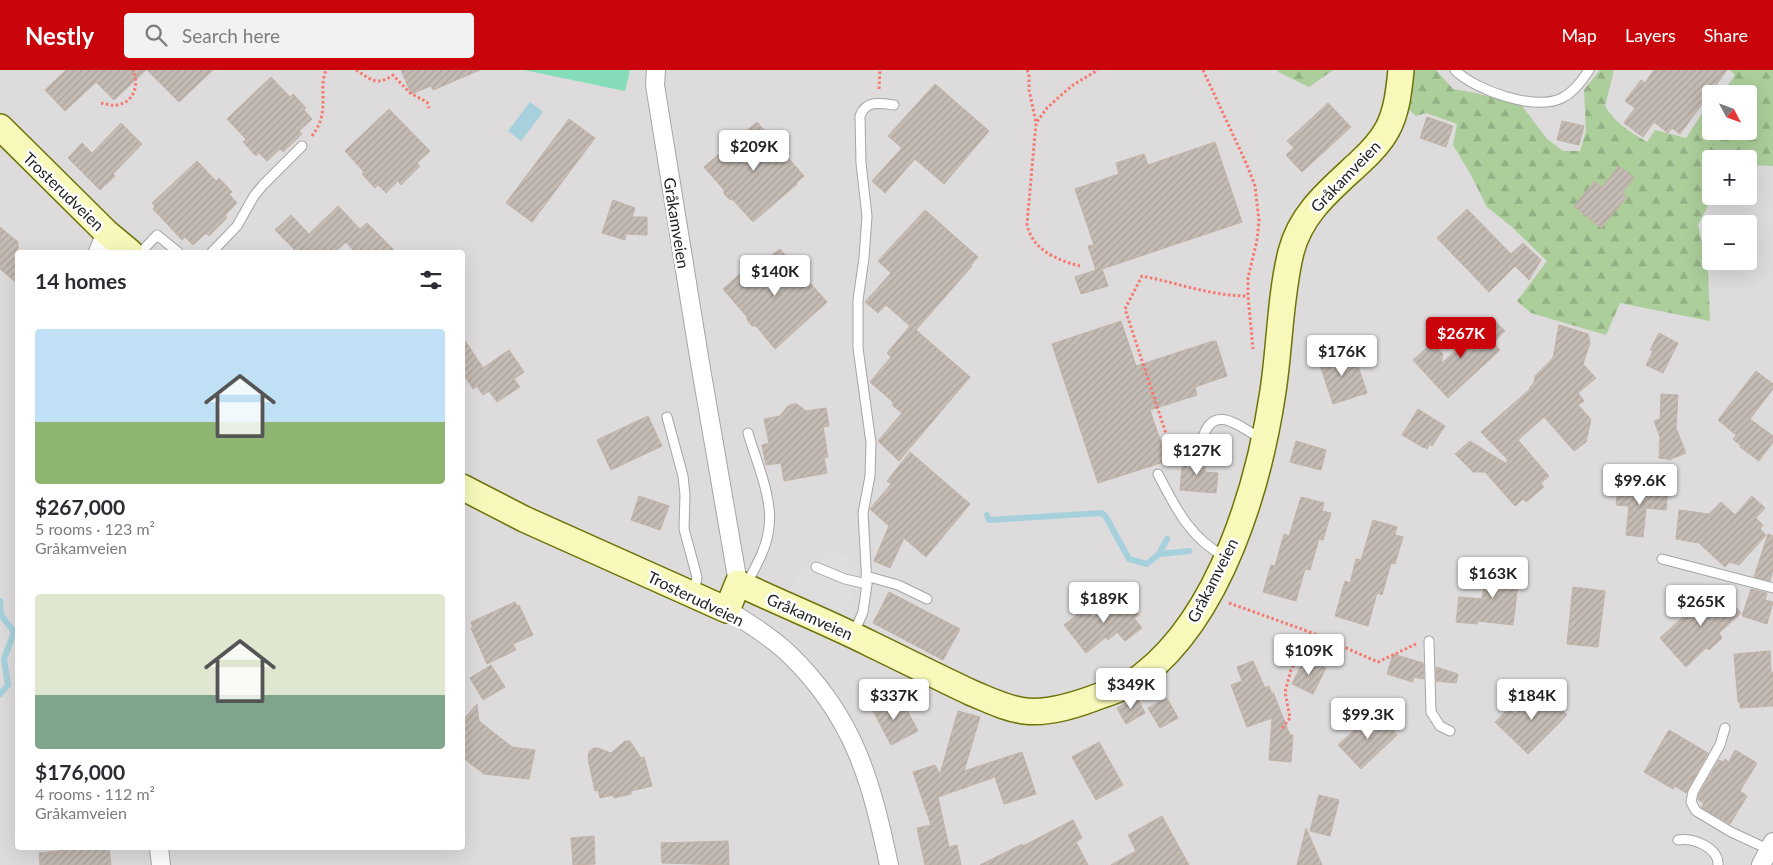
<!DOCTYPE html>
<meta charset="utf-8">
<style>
:root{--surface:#fff;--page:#f2f2f3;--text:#2b2b33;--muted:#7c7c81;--accent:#c9040a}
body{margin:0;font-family:Lato,sans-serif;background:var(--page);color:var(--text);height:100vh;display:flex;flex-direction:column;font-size:19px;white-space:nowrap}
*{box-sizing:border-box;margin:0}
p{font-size:16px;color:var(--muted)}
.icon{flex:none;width:28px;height:28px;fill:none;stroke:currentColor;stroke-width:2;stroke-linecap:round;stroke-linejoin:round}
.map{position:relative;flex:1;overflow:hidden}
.side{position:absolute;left:15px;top:180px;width:450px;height:600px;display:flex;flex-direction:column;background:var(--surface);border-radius:5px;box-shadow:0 5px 20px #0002}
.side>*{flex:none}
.needle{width:32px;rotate:131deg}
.controls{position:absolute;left:1702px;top:15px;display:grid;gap:10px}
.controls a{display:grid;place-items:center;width:55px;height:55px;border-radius:5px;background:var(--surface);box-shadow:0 5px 20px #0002;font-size:25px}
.price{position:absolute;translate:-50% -42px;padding:0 11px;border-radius:5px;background:#fff;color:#222;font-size:16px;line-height:32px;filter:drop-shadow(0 1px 2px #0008)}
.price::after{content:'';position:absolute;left:50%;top:30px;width:15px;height:11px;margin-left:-8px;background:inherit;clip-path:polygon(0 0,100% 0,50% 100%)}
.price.on{background:var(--accent);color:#fff}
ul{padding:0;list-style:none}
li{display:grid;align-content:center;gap:10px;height:265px;padding:0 20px}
li span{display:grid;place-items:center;height:155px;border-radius:5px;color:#555}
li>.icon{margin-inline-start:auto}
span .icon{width:90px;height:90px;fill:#fffc;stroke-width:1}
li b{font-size:21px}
h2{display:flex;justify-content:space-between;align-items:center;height:60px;padding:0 20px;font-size:21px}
header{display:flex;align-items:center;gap:30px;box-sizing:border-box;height:70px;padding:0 25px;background:var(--accent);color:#fff}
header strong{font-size:24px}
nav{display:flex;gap:28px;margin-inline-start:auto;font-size:18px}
.search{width:350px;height:45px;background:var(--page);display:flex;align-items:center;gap:12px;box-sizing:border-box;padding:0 18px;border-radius:5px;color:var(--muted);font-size:19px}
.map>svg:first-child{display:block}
</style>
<header>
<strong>Nestly</strong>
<div class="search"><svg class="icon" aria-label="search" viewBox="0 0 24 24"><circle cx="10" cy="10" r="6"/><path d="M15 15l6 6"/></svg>Search here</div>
<nav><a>Map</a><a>Layers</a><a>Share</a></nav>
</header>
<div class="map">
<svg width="1773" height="795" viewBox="0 0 1773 795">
<defs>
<pattern id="forest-firs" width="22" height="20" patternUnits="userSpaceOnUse" patternTransform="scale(1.25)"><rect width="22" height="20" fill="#abce9a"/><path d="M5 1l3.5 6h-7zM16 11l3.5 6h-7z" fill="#93b084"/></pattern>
<pattern id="building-hatch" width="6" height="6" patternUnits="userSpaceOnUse" patternTransform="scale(1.25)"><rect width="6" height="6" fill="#c4bbb4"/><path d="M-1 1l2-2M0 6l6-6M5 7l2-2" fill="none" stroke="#a8a09a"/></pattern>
</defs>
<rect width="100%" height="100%" fill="#efebe5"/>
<path fill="#dddbdb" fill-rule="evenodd" d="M0,0h1773v795h-1773zM1711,24h38v37h-38zM1711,89h38v37h-38zM1711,154h38v37h-38zM18,182h444v596h-444z"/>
<path fill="url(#forest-firs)" d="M1278,0h55l-24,17 -31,-15z
M1410,0h26l17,19 23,4 46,13 25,33 16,12h17l6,-20 -2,-41 16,-20h14l-9,36c10,17 25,26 42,36l8,-12 31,8 25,-38v31h38v-37h-33l8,-3 11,-16 -5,-5h43v96l-24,-1v-6h-38v37h2l-15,29 10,46 2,50 -90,-18 -14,32 -75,-22 -14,-12 30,-40 -35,-34 -25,-20 -16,-32 -18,-30 4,-21 -31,-11 -10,3 -7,-6z"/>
<path fill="#84ddb8" d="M524,0h106l-5,21z"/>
<path fill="#dedede" d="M828,478l22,11 -3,9 5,5v23l-8,17 -52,-24 9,-19 20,-12z"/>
<path fill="#a6d1dc" d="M530,32l13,10 -22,29 -13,-10z"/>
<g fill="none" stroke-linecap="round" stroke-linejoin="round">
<path stroke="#a6d1dc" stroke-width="6" d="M987,445l2,5 113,-7 4,4 23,42 18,5 12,-10 30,-3
M1159,484l8,-15
M0,531l1,14 13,17 -10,27 4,26 -8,9"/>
</g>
<path fill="url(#building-hatch)" stroke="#c1b2a7" d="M66,0h80l-32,30 -18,-18 -31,29 -20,-21z
M147,0h66l-34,32z
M401,0h79l-47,20 -2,-4 -20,8z
M1654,0h73l-47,64 -8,-6 -4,5 -14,-11 -11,15 -19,-14 11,-15 -10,-7 16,-21 4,3z
M271,7l19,20 3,-3 13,14 -2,2 8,9 -13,12 3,3 -19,18 -3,-3 -13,12 -8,-8 -3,3 -13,-14 3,-3 -19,-20z
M935,14l54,47 -45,53 -29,-25 -30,34 -13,-12 30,-33 -14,-12z
M1328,33l23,24 -49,45 -16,-17 8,-7 -7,-7z
M389,39l41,42 -13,12 3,3 -19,19 -3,-4 -12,12 -8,-8 -3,3 -13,-14 2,-2 -19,-21z
M1427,47l26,9 -7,21 -26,-9z
M569,49l26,19 -63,84 -26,-19z
M1562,51l22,5 -5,19 -22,-5z
M757,52l47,54 -8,7 1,1 -44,38 -20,-22 -4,-1 -5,-5v-4l-20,-23z
M121,53l21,21 -29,30 2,2 -15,14 -32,-32 14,-15 10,10z
M1215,72l27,80 -140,47 6,17 -27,8 -6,-17 21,-7 -8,-24 6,-1 -19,-56 44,-15 -3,-11 28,-9 4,11z
M197,91l19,20 3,-3 13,14 -3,2 8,9 -12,12 2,3 -18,18 -3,-3 -13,12 -8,-8 -3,3 -29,-31 2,-3 -3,-3z
M1619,96l15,12 -12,15 5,4 -26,31 -27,-22 21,-25 7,6z
M613,130l22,8 -3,9h15v18l-21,-1 -1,6 -23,-7z
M338,136l22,23 7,-6 29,29h-41l-9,-10 -11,10h-45l4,-3 -19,-19 16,-15 18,19z
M1467,139l44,45 12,-11 18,17 -12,20 -14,-14 -26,26 -52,-54z
M925,140l53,47 -7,8 1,1 -56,64 54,47 -71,84 -21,-20 24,-28 -9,-7v-4l-23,-20 21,-25 -4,-4 23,-27 -24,-21 -8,8 -13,-11 26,-29 -13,-12z
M0,157l18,15v42l-18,-15z
M780,179l47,53 -52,47 -19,-23h-4l-5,-6v-3l-24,-28 34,-30 4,4z
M1491,247l14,14 -12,12 7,7 -52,48 -35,-38 19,-17 11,11 -2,10z
M1121,251l15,45 74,-24 6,-1 11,35 -32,11 2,8 -47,15 17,51 -69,22 -46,-139z
M1559,255l29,9 2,9 -7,21 13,14 -18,15 6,8 -6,4 13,14 -5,23 -12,9 -30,-34 -26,23 31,36 -8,7 3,4 -18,15 -3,-3 -8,7 -30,-34h-12l-18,-18 15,-13 35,22 3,-3 -27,-28 49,-43 -1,-1 5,-5 1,-7 18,-18z
M1659,263l19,10 -15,30 -17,-8 7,-14 -3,-1z
M462,266l21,32 26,-18 15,22 -10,7 6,8 -23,15 -8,-11 -6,4 -6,-9 -4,3 -11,-17z
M1341,281l3,10 11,-4 12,36 -34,11 -15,-45z
M1756,301l17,13v5l-23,30 23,17v6l-14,19 -19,-14 1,-1 -8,-7 3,-4 -18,-15z
M1661,324l17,1 -2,33 10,25 -17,7 -1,-1 -9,-1 1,-21 -6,-16 6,-2z
M792,334h5l9,7 20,-3 3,18 -6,1 5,30 -4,1 3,15 -43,8 -3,-18 -15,2 -4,-20 7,-2 -5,-24 16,-3 7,-9z
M1418,339l27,17 -13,20 -2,-2 -3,5 -2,-2 -1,1 -22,-13z
M648,346l14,30 -51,24 -14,-30z
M1296,371l30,9 -5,20 -31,-8z
M910,382l60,52 -44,53 -22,-19 -14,30 -16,-7 15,-35 -19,-17 21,-25 -4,-3z
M1183,386l23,2 -1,14 13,1 -2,20 -36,-3z
M1618,416l50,5 -2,19 -20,-2 -3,29 -17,-2 3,-29 -13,-1z
M639,426l30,10 -9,24 -29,-10z
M1752,426l13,12 -9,10 7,7 -3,4 6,6 -27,30 -10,-3 -4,5 -26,-24 -23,-4 3,-29 30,4 12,-12 14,13z
M1301,427l23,6 -2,8 9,2 -8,27 -4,-1 -9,31 -5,-1 -9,32 -33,-9 8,-27 4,1 9,-32 5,2z
M1373,450l24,7 -2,8 8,2 -8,27 -4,-1 -9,32 -5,-2 -9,33 -33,-10 10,-35 5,2 6,-24 5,1z
M1768,464l5,2v34l-3,11 -16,-4z
M1487,495l33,4 -7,56 -35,-4 -1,3 -21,-2 3,-25 23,2z
M1717,516l24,27 -22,20 3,5 -13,12 -3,-2 -20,19 -26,-29z
M1573,517l32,4 -7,56 -31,-3z
M1751,519l16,4 -2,7 8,2 -6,22 -25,-8z
M889,522l71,37 -17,31 -70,-37z
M1122,524l17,21 -5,3 8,10 -17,13 -8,-9 -9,8 -2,-3 -20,16 -22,-28 22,-17 7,9z
M515,532l2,4 2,-1 14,30 -20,9 3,6 -29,14 -16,-36 2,-1 -2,-5z
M1770,581l1,21h2v34l-33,2v-6h-2l-4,-48z
M1393,584l30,9 1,16 -11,-2v5l-26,-8z
M1305,587l21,11 -13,26 -21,-10z
M1253,591l12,27 4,-2 4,11v-5l17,43h3l-2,27 -22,-2 3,-42 -25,9 -16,-42 11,-4 -5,-14z
M491,595l14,22 -22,13 -13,-22z
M1436,597l22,7 -2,9 -20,-2z
M1540,619l27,26 -39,39 -33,-32 14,-14 6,6z
M889,627l6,12 9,-5 14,27 -27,14 -20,-38z
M1137,627l8,16 -19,11 -9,-16z
M1167,628l11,20 -18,10 -12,-20z
M477,634l2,17 33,26 23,3 -6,29 -45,-5 -22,-17v-36z
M958,641l22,6 -16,54 58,-19 14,42 -32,10 -9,-27 -57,20 11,50 8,-2 4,20h-36l-8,-37 14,-3 -18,-53 22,-7 5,9z
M1375,641l22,24 -36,34 -23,-24z
M1669,660l39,23 -22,40 -11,-7 -2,3 -29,-17z
M625,671h5l11,17 3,-1 8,29 -21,5v3l-17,4 -1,-3 -13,3 -2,-8 -3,1 -7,-32 1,-7 4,-4h5l13,5z
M1099,672l24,43 -27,15 -24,-43z
M1735,680l22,13 -17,28 7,5 -17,28 -29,-17 3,-4 -6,-3 1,-6 20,-34 4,2 2,-3 4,3z
M1319,725l20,5 -9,36 -20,-5z
M1162,746l27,49h-78l25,-14 -8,-16z
M1073,750l9,18 -6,4 12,23h-108l42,-21 1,2z
M1306,758l16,37h-25z
M594,766l1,28 -22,1 -2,-27z
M728,771l1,24 -67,-2 -1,-20z
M88,778h21l2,17h-71l-1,-12z"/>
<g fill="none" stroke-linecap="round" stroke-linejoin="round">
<defs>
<path id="lane" d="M1455,0c21,21 80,41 107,28 12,-6 20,-17 27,-28
M141,182l16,-17 21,17
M212,182l25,-26 17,-30 9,-11 39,-39
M667,347l16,59 2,19 -1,34 13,48 -3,17
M1202,370c11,-39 38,-13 61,0
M1158,404c17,33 33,66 68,83
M1662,489l111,29
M816,497l29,12 22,5
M866,506l32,9 29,14
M746,515c10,-19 21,-37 23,-58 4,-29 -13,-66 -21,-94
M853,565l10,-23 4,-28 -4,-71 7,-37 1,-33 -13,-95v-48l6,-42 3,-42 -6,-53 -1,-47c6,-16 20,-13 34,-11
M1429,571l2,71 9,14 10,5
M1725,658l-5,17 -27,47 -2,10 5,9 35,21 39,18
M1678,770c15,-3 41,8 40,25"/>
<path id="street" d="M656,0l-1,15 45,278 38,220
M98,182l8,-20
M727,540c22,13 44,27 62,44 65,63 82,126 100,211
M159,778l2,17
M1761,795l12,-23"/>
<path id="secondary" d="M0,57l106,105 24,20
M462,417l62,32 203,91 11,-27c44,21 89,39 133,61 33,16 67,33 101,49 17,7 35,16 53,18 25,3 54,-7 77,-16 13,-4 29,-10 40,-19 79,-61 117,-190 131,-285 7,-46 7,-94 18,-139 10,-39 39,-62 67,-88 11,-10 22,-21 29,-34 10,-18 12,-40 14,-60"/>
</defs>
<use href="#lane" stroke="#a5a5a5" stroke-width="11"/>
<use href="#street" stroke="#a5a5a5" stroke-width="20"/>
<use href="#secondary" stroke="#6c7407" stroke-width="28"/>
<path stroke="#f7786e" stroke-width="3" stroke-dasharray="2.5 2.5" stroke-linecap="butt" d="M356,0c15,9 20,17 37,5l17,18 17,9 2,6
M1027,0l2,3v17l7,32
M1203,0l44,95 8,21 4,35 -2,19 -9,38v18l5,53
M879,19l1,-19
M101,33c5,1 11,3 16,2 18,-3 22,-21 16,-35
M312,66c5,-7 9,-14 10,-22 3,-15 -2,-29 4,-44
M1080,196c-23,-6 -48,-16 -53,-42l9,-101 11,-15 13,-12 13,-11 25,-15
M1168,395l5,-10 -48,-146 17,-33c36,7 69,20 106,20
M1229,533l81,29 68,30 38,-18
M1282,658l8,-10 -5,-26 6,-22 19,-38"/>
<use href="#lane" stroke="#fff" stroke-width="9"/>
<use href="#street" stroke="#fff" stroke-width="18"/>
<use href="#secondary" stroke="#f7f8ba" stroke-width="25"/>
</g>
<g text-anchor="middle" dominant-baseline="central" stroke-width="5" stroke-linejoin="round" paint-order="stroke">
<g font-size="16" fill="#1e1e1e" stroke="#fff">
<text transform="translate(1345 106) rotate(-46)">Gråkamveien</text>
<text transform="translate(64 121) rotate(44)">Trosterudveien</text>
<text transform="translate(677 153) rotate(81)">Gråkamveien</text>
<text transform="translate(1212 510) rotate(-63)">Gråkamveien</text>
<text transform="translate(696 528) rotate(26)">Trosterudveien</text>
<text transform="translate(810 546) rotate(24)">Gråkamveien</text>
</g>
</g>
</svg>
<div class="controls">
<a><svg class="needle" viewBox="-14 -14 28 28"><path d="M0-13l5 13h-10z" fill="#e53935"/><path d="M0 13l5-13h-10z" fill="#7c7c81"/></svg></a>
<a>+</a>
<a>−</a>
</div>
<b class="price" style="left:754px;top:102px">$209K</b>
<b class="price" style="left:775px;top:227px">$140K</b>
<b class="price on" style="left:1461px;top:289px">$267K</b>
<b class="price" style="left:1342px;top:307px">$176K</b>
<b class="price" style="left:1197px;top:406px">$127K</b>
<b class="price" style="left:1640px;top:436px">$99.6K</b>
<b class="price" style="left:1493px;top:529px">$163K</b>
<b class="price" style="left:1104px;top:554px">$189K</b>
<b class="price" style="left:1701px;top:557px">$265K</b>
<b class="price" style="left:1309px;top:606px">$109K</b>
<b class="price" style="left:1131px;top:640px">$349K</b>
<b class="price" style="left:894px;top:651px">$337K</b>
<b class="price" style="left:1532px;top:651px">$184K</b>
<b class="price" style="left:1368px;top:670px">$99.3K</b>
<section class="side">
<h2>14 homes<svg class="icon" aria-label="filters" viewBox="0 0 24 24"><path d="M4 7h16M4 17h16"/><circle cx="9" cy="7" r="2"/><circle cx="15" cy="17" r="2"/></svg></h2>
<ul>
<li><span style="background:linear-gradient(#bfe0f5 60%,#8fb573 0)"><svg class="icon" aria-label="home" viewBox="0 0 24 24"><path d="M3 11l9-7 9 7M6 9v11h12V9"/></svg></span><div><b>$267,000</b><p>5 rooms · 123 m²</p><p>Gråkamveien</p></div></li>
<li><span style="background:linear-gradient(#dfe7d0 65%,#7fa58c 0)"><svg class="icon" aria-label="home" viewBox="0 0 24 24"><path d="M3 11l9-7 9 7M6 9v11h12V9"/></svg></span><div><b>$176,000</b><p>4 rooms · 112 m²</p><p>Gråkamveien</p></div></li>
</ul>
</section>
</div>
